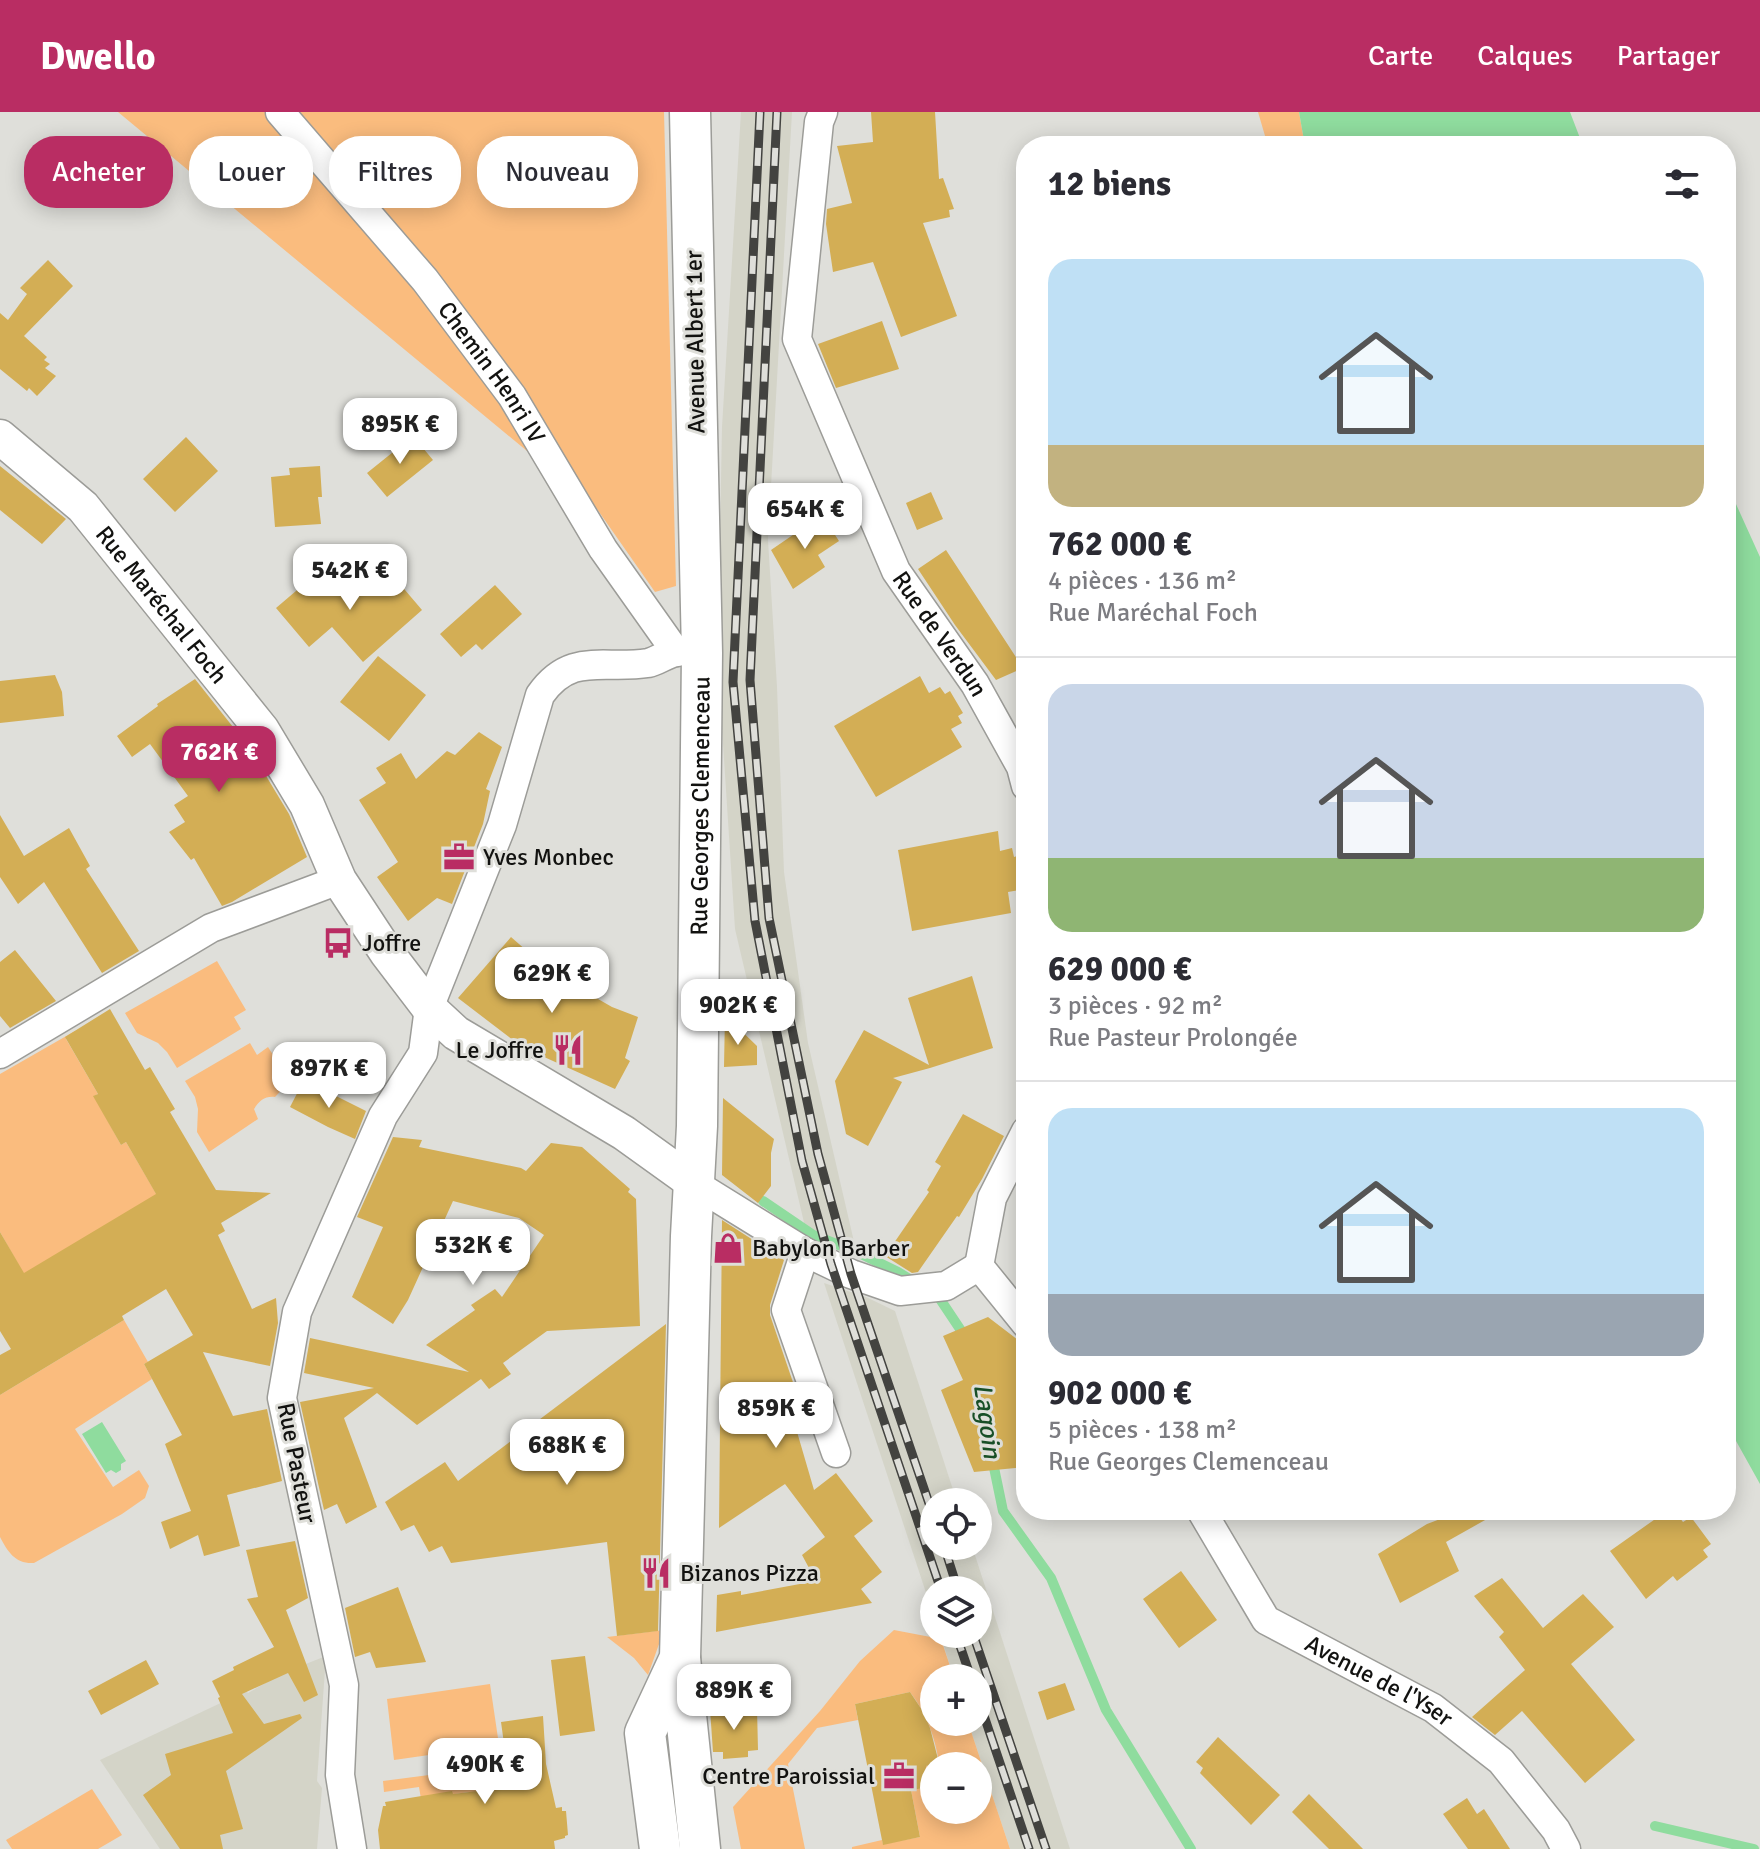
<!DOCTYPE html>
<html lang="fr">
<meta charset="utf-8">
<style>
:root{--surface:#fff;--page:#f7f7f7;--text:#2b2b33;--muted:#7c7c81;--line:#e1e1e2;--accent:#b92d63}
body{margin:0;font-family:Signika,sans-serif;background:var(--page);color:var(--text);height:100vh;display:flex;flex-direction:column;font-size:30px;white-space:nowrap}
*{box-sizing:border-box;margin:0}
p{font-size:26px;color:var(--muted)}
.icon{flex:none;width:44px;height:44px;fill:none;stroke:currentColor;stroke-width:2;stroke-linecap:round;stroke-linejoin:round}
.map{position:relative;flex:1;overflow:hidden}
.sheet{position:absolute;left:1016px;top:24px;width:720px;height:1384px;display:flex;flex-direction:column;background:var(--surface);border-radius:32px;box-shadow:0 4px 20px #0003}
.sheet>*{flex:none}
.hud{position:absolute;left:24px;top:24px;width:760px;height:72px;display:flex;gap:16px}
.tools{position:absolute;left:920px;top:1376px;display:grid;gap:16px}
.tools a{display:grid;place-items:center;width:72px;height:72px;border-radius:50%;background:var(--surface);box-shadow:0 4px 20px #0003;font-size:40px}
.price{position:absolute;translate:-50% -68px;padding:0 18px;border-radius:16px;background:#fff;color:#222;font-size:26px;line-height:52px;filter:drop-shadow(0 2px 4px #0008)}
.price::after{content:'';position:absolute;left:50%;top:48px;width:24px;height:18px;margin-left:-12px;background:inherit;clip-path:polygon(0 0,100% 0,50% 100%)}
.price.current{background:var(--accent);color:#fff}
ul{padding:0;list-style:none}
li{display:grid;align-content:center;gap:16px;height:424px;padding:0 32px}
li+li{border-top:2px solid var(--line)}
li span{display:grid;place-items:center;height:248px;border-radius:24px;color:#555}
li>.icon{margin-inline-start:auto}
span .icon{width:144px;height:144px;fill:#fffc;stroke-width:1}
li b{font-size:34px}
h2{display:flex;justify-content:space-between;align-items:center;height:96px;padding:0 32px;font-size:34px}
.tag{padding:0 28px;border-radius:32px;background:var(--surface);box-shadow:0 4px 20px #0003;font-size:28px;line-height:72px}
.tag.current{background:var(--accent);color:#fff}
header{display:flex;align-items:center;gap:48px;box-sizing:border-box;height:112px;padding:0 40px;background:var(--accent);color:#fff}
header strong{font-size:38px}
nav{display:flex;gap:44px;margin-inline-start:auto;font-size:28px}
.map>svg:first-child{display:block}
</style>
<header>
<strong>Dwello</strong>
<nav><a>Carte</a><a>Calques</a><a>Partager</a></nav>
</header>
<div class="map">
<svg width="1760" height="1737" viewBox="0 0 1760 1737">
<rect width="100%" height="100%" fill="#dfdfda"/>
<path fill="#d4d4c8" d="M741,0h51l-24,428 9,147 7,185 24,171 47,203 -49,-15 -71,-302 -15,-232 -1,-109 3,-161z
M824,1171l42,14 29,14 62,191h-23v44h38l98,303h-60l-42,-127h10v-44h-24l-14,-44h38v-44h-44v27z
M326,1544l-9,125 5,7 -5,61h-157l-60,-89 146,-69 2,2 35,-20z"/>
<path fill="#fabc7e" fill-rule="evenodd" d="M118,0h546l12,474 -21,6 -58,-83z
M1258,0h41l6,34h-37z
M217,849l29,49 -12,7 7,12 -64,39 -10,-16 -9,-9 -21,-10 -12,-20z
M75,919l1,2 -10,6 32,55 -4,2 27,49 5,-3 46,79 -121,101 -51,-90v-158z
M250,931l7,12 11,-8 22,34 -15,16c-10,-1 -15,3 -21,12l4,10 -49,33 -12,-20 1,-23 -3,-12 -10,-16z
M124,1208l24,42 -4,2 8,15 -77,50 38,58 26,-17 10,16 -4,12 -23,16 -88,49c-19,1 -26,-11 -34,-26v-142z
M664,1518l-16,45 -14,-17 -27,-21z
M894,1518l47,9 13,39h-20v44h34l42,127h-158v-2l30,-7 1,4 37,-7 -9,-47 19,-3 -4,-21 13,-3c-4,-27 -13,-50 -29,-71l-55,12 3,16 -41,8 -29,36 17,85h-64l-8,-42 87,-96 40,-50zM934,1654h44v44h-44z
M490,1572l9,61 -105,15 -7,-61z
M544,1648l-34,27 -38,8v-3h-3l-48,7 -2,-12 -35,5 -1,-11z
M92,1677l30,46 -24,14h-86l-6,-9z"/>
<path fill="#8fdc9e" d="M1299,0h271l13,34h-278z
M1726,370l34,75v927l-34,-61z
M102,1310l24,39 -5,3v6l-5,3 -5,-3 -5,3 -24,-39z"/>
<g fill="none" stroke-linecap="round" stroke-linejoin="round">
<path stroke="#8fdc9e" stroke-width="10" d="M763,1089l50,34 44,17 41,20 18,11
M933,1182l7,5 26,39
M992,1346l11,53 48,67 55,132 85,139
M1655,1714l99,23"/>
</g>
<path fill="#d3ae55" d="M871,0h64l4,67 4,-1 11,31 -5,1 1,7 -27,6 34,93 -56,21 -28,-75 -40,10 -7,-48 1,-15 25,-6 -15,-57 36,-4z
M48,148l25,26 -49,50 23,21 -3,3 6,4 -5,4 11,8 -19,20 -8,-8 -2,3 -27,-22v-56l8,7 19,-26 -7,-6z
M882,209l17,48 -63,19 -18,-44z
M413,324l20,24 -46,37 -20,-24z
M186,325l32,34 -43,41 -32,-33z
M0,354l66,53 -24,25 -42,-34z
M320,354l2,31h-4l3,27 -46,3 -4,-50 19,-2 -1,-7z
M931,380l12,27 -26,11 -11,-27z
M822,403l17,26 -21,14 7,12 -32,22 -22,-39z
M946,438l36,55 41,63 -27,12 -41,-55 -37,-56z
M323,456l29,34 36,-32 34,40 -59,52 -31,-35 -23,20 -33,-39z
M495,473l27,29 -40,36 -6,-6 -15,13 -21,-23z
M378,544l48,39 -37,46 -49,-39z
M55,563l7,17 2,24 -64,7v-42z
M920,564l9,17 11,-6 5,7 5,-3 13,22 -5,3 4,7 -11,6 11,18 -86,50 -42,-71z
M195,567l53,67 41,68 18,43 -75,45 -10,4 -28,-48 -3,2 -22,-28 16,-10 -11,-17 14,-9 -38,-52 -18,13 -15,-21 41,-30 -1,-2z
M479,620l23,15 -16,42 4,2 -7,33 -31,80 -15,-6 -29,23 -31,-44 21,-15 -39,-62 27,-17 -10,-15 25,-15 15,26 31,-28 8,4z
M0,703l24,41 45,-28 21,38 -4,3 53,82 -37,22 -58,-91 -26,22 -18,-27z
M998,719l2,20 12,-3 2,9 7,-2 4,24 -7,2 2,9 -12,2 3,21 -99,18 -14,-81z
M511,825l40,35 61,35 26,10 -13,41 5,3 -15,28 -93,-42 -64,-49z
M15,838l41,51 -46,27 -10,-12v-54z
M972,864l21,72 -63,20 -37,10 9,4 -34,64 -22,-12 -11,-53 29,-51 65,35 -21,-67z
M110,897l35,61 5,-3 25,42 -5,3 46,78 55,3 -50,30 4,8 -7,4 34,74 24,-11 2,25 -8,43 -67,-14 30,64 34,-7 15,72 -55,14 13,51 -36,10 -6,-21 -28,14 -9,-27 30,-11 -26,-67 17,-9 -38,-71 49,-29 -27,-46 -44,27 2,4 -124,75v-40l11,-6 -11,-18v-99l24,41 132,-79 -30,-52 -5,3 -28,-49 5,-2 -33,-57z
M725,903l32,31v19l-33,2z
M304,968l62,31 -11,28 -27,-12 -38,-20z
M723,986l51,41 -3,14v33l-13,17 -36,-28z
M963,1002l41,22 -22,43 -23,38 -2,-1 -39,56 -6,1 -27,-17 44,-64 -2,-2 14,-24 -6,-4z
M393,1025l29,3 -3,7 102,21 5,3 25,-28 31,4 48,42 -2,3 8,7 4,127 -93,5 -44,32 8,11 -22,15 -8,-10 -64,46 -40,-32 -33,25 33,89 -31,17 -9,-20 -13,6 -24,-108 74,-14 -70,-15 6,-35 159,34 -43,-27 49,-35 -4,-5 24,-16 7,8 42,-62 -25,-17 -66,-17 -45,99 -15,24 -41,-27 31,-70 -26,-10z
M722,1108l62,40 -14,45v10l28,82 -10,4 26,89 22,-17 37,48 -19,15 28,36 -21,17 11,14 -156,29 1,-37 24,-4v4l75,-14 -14,-26 23,-18 -40,-53 -66,44z
M988,1205l38,29v121l-52,5 -33,-82 22,-10 -20,-44z
M666,1212l-8,307 -41,5 -10,-94 -156,21 -9,-17 -13,6 -15,-27 -13,6 -16,-29 60,-40 13,19z
M1464,1398h28l2,5 -48,27 13,29 -59,32 -22,-49 49,-30z
M1668,1398h6l9,12 8,-5 20,27 -8,6 5,7 -31,24 -4,-5 -27,23 -36,-48z
M295,1429l13,57 -22,12 32,85 -14,7 -16,-29 -46,21 22,30 36,-10 2,4 -76,53 17,58 -23,6 3,14h-43l-37,-54 28,-20 -6,-21 68,-21 -15,-35 2,-1 -8,-16 22,-11 -1,-3 41,-20 -27,-48 11,-2 -12,-47z
M1181,1459l36,49 -38,28 -36,-49z
M1502,1466l41,50 40,-34 31,33 -43,37 64,76 -50,43 -63,-72 -27,24 -23,-18 53,-47 -26,-33 5,-5 -30,-36z
M398,1475l28,75 -50,6 -6,-16 -15,5 -10,-49z
M585,1544l10,75 -35,5 -9,-76z
M146,1548l13,24 -58,31 -13,-24z
M1065,1571l10,27 -28,10 -9,-28z
M910,1580l14,21 6,15 9,35 -13,3 5,21 -20,3 9,47 -37,8 -28,-141z
M757,1596l1,42 -10,1v6l-25,2v-7h-10l-3,-43z
M543,1604l3,48 10,44 6,-1v4h4l2,24 -3,1v2l-11,3 1,8h-175l-2,-19 5,-24h3l-1,-4 67,-11 1,3 57,-7 -9,-65z
M1218,1625l62,58 -29,30 -51,-52 3,-5 -7,-6z
M1309,1682l54,55h-34l-37,-37z
M1467,1686l10,16 7,-5 26,40h-42l-25,-35z"/>
<g fill="none" stroke-linecap="round" stroke-linejoin="round">
<defs>
<g id="minor">
<path id="s1" d="M280,0l145,168 87,116 91,153 73,103"/>
<path id="s2" d="M823,0l-4,10 -22,217 99,232 79,113 46,83 5,19"/>
<path d="M0,942l211,-126 128,-48"/>
<path d="M695,1072l110,68 46,22 49,17 46,-5 33,-20"/>
<path d="M805,1140l-19,58 50,143"/>
<path d="M979,1154l13,-68 34,-67"/>
<path d="M979,1154l47,58"/>
<path id="s3" d="M1201,1398l65,110 167,88 68,53 55,69 10,19"/>
<path d="M352,1737l-12,-74 4,-90 -62,-287 15,-86 86,-196 40,-63 6,-45 73,-183 38,-130c31,-44 63,-25 108,-32 10,-2 19,-10 29,-11 8,-2 17,0 25,1"/>
</g>
<g id="tertiary">
<path id="s4" d="M0,325l83,70 179,223 45,75 32,75 48,73 42,55 27,25 168,100 71,51"/>
</g>
<g id="secondary">
<path d="M680,1546l20,191"/>
<path id="s5" d="M660,1737l-15,-116 35,-75 11,-422 6,-110 5,-473 -12,-541"/>
</g>
</defs>
<use href="#minor" stroke="#9c9c98" stroke-width="31"/>
<use href="#tertiary" stroke="#9c9c98" stroke-width="37"/>
<use href="#secondary" stroke="#9c9c98" stroke-width="43"/>
<use href="#minor" stroke="#fff" stroke-width="28"/>
<use href="#tertiary" stroke="#fff" stroke-width="34"/>
<use href="#secondary" stroke="#fff" stroke-width="40"/>
<defs>
<path id="rail" d="M760,0l-27,570 22,239 47,240 29,103 110,326
M777,0l-27,568 19,238 49,236 33,120 83,244
M944,1434l14,44
M956,1522l15,44
M973,1522l73,215
M978,1586l51,151"/>
</defs>
<use href="#rail" stroke="#434340" stroke-width="9"/>
<use href="#rail" stroke="#dfdfda" stroke-width="6" stroke-dasharray="18" stroke-linecap="butt"/>
</g>
<defs>
<symbol id="office-bare" viewBox="-9 -9 18 18"><path d="M-6-3h4V-5.5h4V-3h4V5H-6ZM-1-4.5V-3h2v-1.5ZM-6 0V1H6V0Z" fill="#b92d63" stroke="#dfdfda" stroke-width="2.5" paint-order="stroke"/></symbol>
<symbol id="bus-bare" viewBox="-9 -9 18 18"><path d="M-5-6H5V4H4V6H2V4H-2V6H-4V4H-5ZM-3.5-4V0h7V-4ZM-3.5 1.2v1.5H-2V1.2ZM2 1.2v1.5H3.5V1.2Z" fill="#b92d63" stroke="#dfdfda" stroke-width="2.5" paint-order="stroke"/></symbol>
<symbol id="restaurant-bare" viewBox="-9 -9 18 18"><path d="M-5-6h1v4h1v-4h1v4h1v-4h1v5L-1.5 .5V6h-2V.5L-5-1ZM5-6V6H3V1.5H1.5Q1.5-4 5-6Z" fill="#b92d63" stroke="#dfdfda" stroke-width="2.5" paint-order="stroke"/></symbol>
<symbol id="shop-bare" viewBox="-9 -9 18 18"><path d="M-5-2.5h2.3a2.7 3.5 0 0 1 5.4 0H5L5.5 6h-11ZM-1.5-2.5h3a1.5 2.3 0 0 0-3 0Z" fill="#b92d63" stroke="#dfdfda" stroke-width="2.5" paint-order="stroke"/></symbol>
</defs>
<g fill-rule="evenodd">
<use href="#office-bare" x="437" y="723" width="44" height="44"/>
<use href="#bus-bare" x="316" y="809" width="44" height="44"/>
<use href="#restaurant-bare" x="546" y="916" width="44" height="44"/>
<use href="#shop-bare" x="706" y="1114" width="44" height="44"/>
<use href="#restaurant-bare" x="634" y="1439" width="44" height="44"/>
<use href="#office-bare" x="877" y="1642" width="44" height="44"/>
</g>
<g text-anchor="middle" dominant-baseline="central" stroke-width="6" stroke-linejoin="round" paint-order="stroke">
<g font-size="24" fill="#121210" stroke="#dfdfda">
<text transform="translate(695 230) rotate(-91)">Avenue Albert 1er</text>
<text stroke="none"><textPath href="#s1" startOffset="336">Chemin Henri IV</textPath></text>
<text stroke="none"><textPath href="#s4" startOffset="234">Rue Maréchal Foch</textPath></text>
<text stroke="none"><textPath href="#s2" startOffset="558">Rue de Verdun</textPath></text>
<text stroke="none"><textPath href="#s5" startOffset="1052">Rue Georges Clemenceau</textPath></text>
<text transform="translate(297 1351) rotate(79)">Rue Pasteur</text>
<text stroke="none"><textPath href="#s3" startOffset="256">Avenue de l'Yser</textPath></text>
</g>
<g font-size="24" fill="#121210" stroke="#dfdfda" text-anchor="start">
<text x="483" y="745">Yves Monbec</text>
<text x="362" y="831">Joffre</text>
<text x="544" y="938" text-anchor="end">Le Joffre</text>
<text x="752" y="1136">Babylon Barber</text>
<text x="680" y="1461">Bizanos Pizza</text>
<text x="875" y="1664" text-anchor="end">Centre Paroissial</text>
</g>
<g font-size="26" font-style="italic" fill="#184f27" stroke="#dfdfda">
<text transform="translate(987 1309) rotate(82)">Lagoin</text>
</g>
</g>
</svg>
<div class="tools">
<a><svg class="icon" aria-label="locate" viewBox="0 0 24 24"><circle cx="12" cy="12" r="6"/><path d="M12 2v4M12 18v4M2 12h4M18 12h4"/></svg></a>
<a><svg class="icon" aria-label="layers" viewBox="0 0 24 24"><path d="M12 4l9 5-9 5-9-5zM3 14l9 5 9-5"/></svg></a>
<a>+</a>
<a>−</a>
</div>
<b class="price" style="left:400px;top:354px">895K €</b>
<b class="price" style="left:805px;top:439px">654K €</b>
<b class="price" style="left:350px;top:500px">542K €</b>
<b class="price current" style="left:219px;top:682px">762K €</b>
<b class="price" style="left:552px;top:903px">629K €</b>
<b class="price" style="left:738px;top:935px">902K €</b>
<b class="price" style="left:329px;top:998px">897K €</b>
<b class="price" style="left:473px;top:1175px">532K €</b>
<b class="price" style="left:776px;top:1338px">859K €</b>
<b class="price" style="left:567px;top:1375px">688K €</b>
<b class="price" style="left:734px;top:1620px">889K €</b>
<b class="price" style="left:485px;top:1694px">490K €</b>
<div class="hud">
<a class="tag current">Acheter</a>
<a class="tag">Louer</a>
<a class="tag">Filtres</a>
<a class="tag">Nouveau</a>
</div>
<section class="sheet">
<h2>12 biens<svg class="icon" aria-label="filters" viewBox="0 0 24 24"><path d="M4 7h16M4 17h16"/><circle cx="9" cy="7" r="2"/><circle cx="15" cy="17" r="2"/></svg></h2>
<ul>
<li><span style="background:linear-gradient(#bfe0f5 75%,#c2b280 0)"><svg class="icon" aria-label="home" viewBox="0 0 24 24"><path d="M3 11l9-7 9 7M6 9v11h12V9"/></svg></span><div><b>762 000 €</b><p>4 pièces · 136 m²</p><p>Rue Maréchal Foch</p></div></li>
<li><span style="background:linear-gradient(#c9d6e8 70%,#8fb573 0)"><svg class="icon" aria-label="home" viewBox="0 0 24 24"><path d="M3 11l9-7 9 7M6 9v11h12V9"/></svg></span><div><b>629 000 €</b><p>3 pièces · 92 m²</p><p>Rue Pasteur Prolongée</p></div></li>
<li><span style="background:linear-gradient(#bfe0f5 75%,#9aa5b1 0)"><svg class="icon" aria-label="home" viewBox="0 0 24 24"><path d="M3 11l9-7 9 7M6 9v11h12V9"/></svg></span><div><b>902 000 €</b><p>5 pièces · 138 m²</p><p>Rue Georges Clemenceau</p></div></li>
</ul>
</section>
</div>
